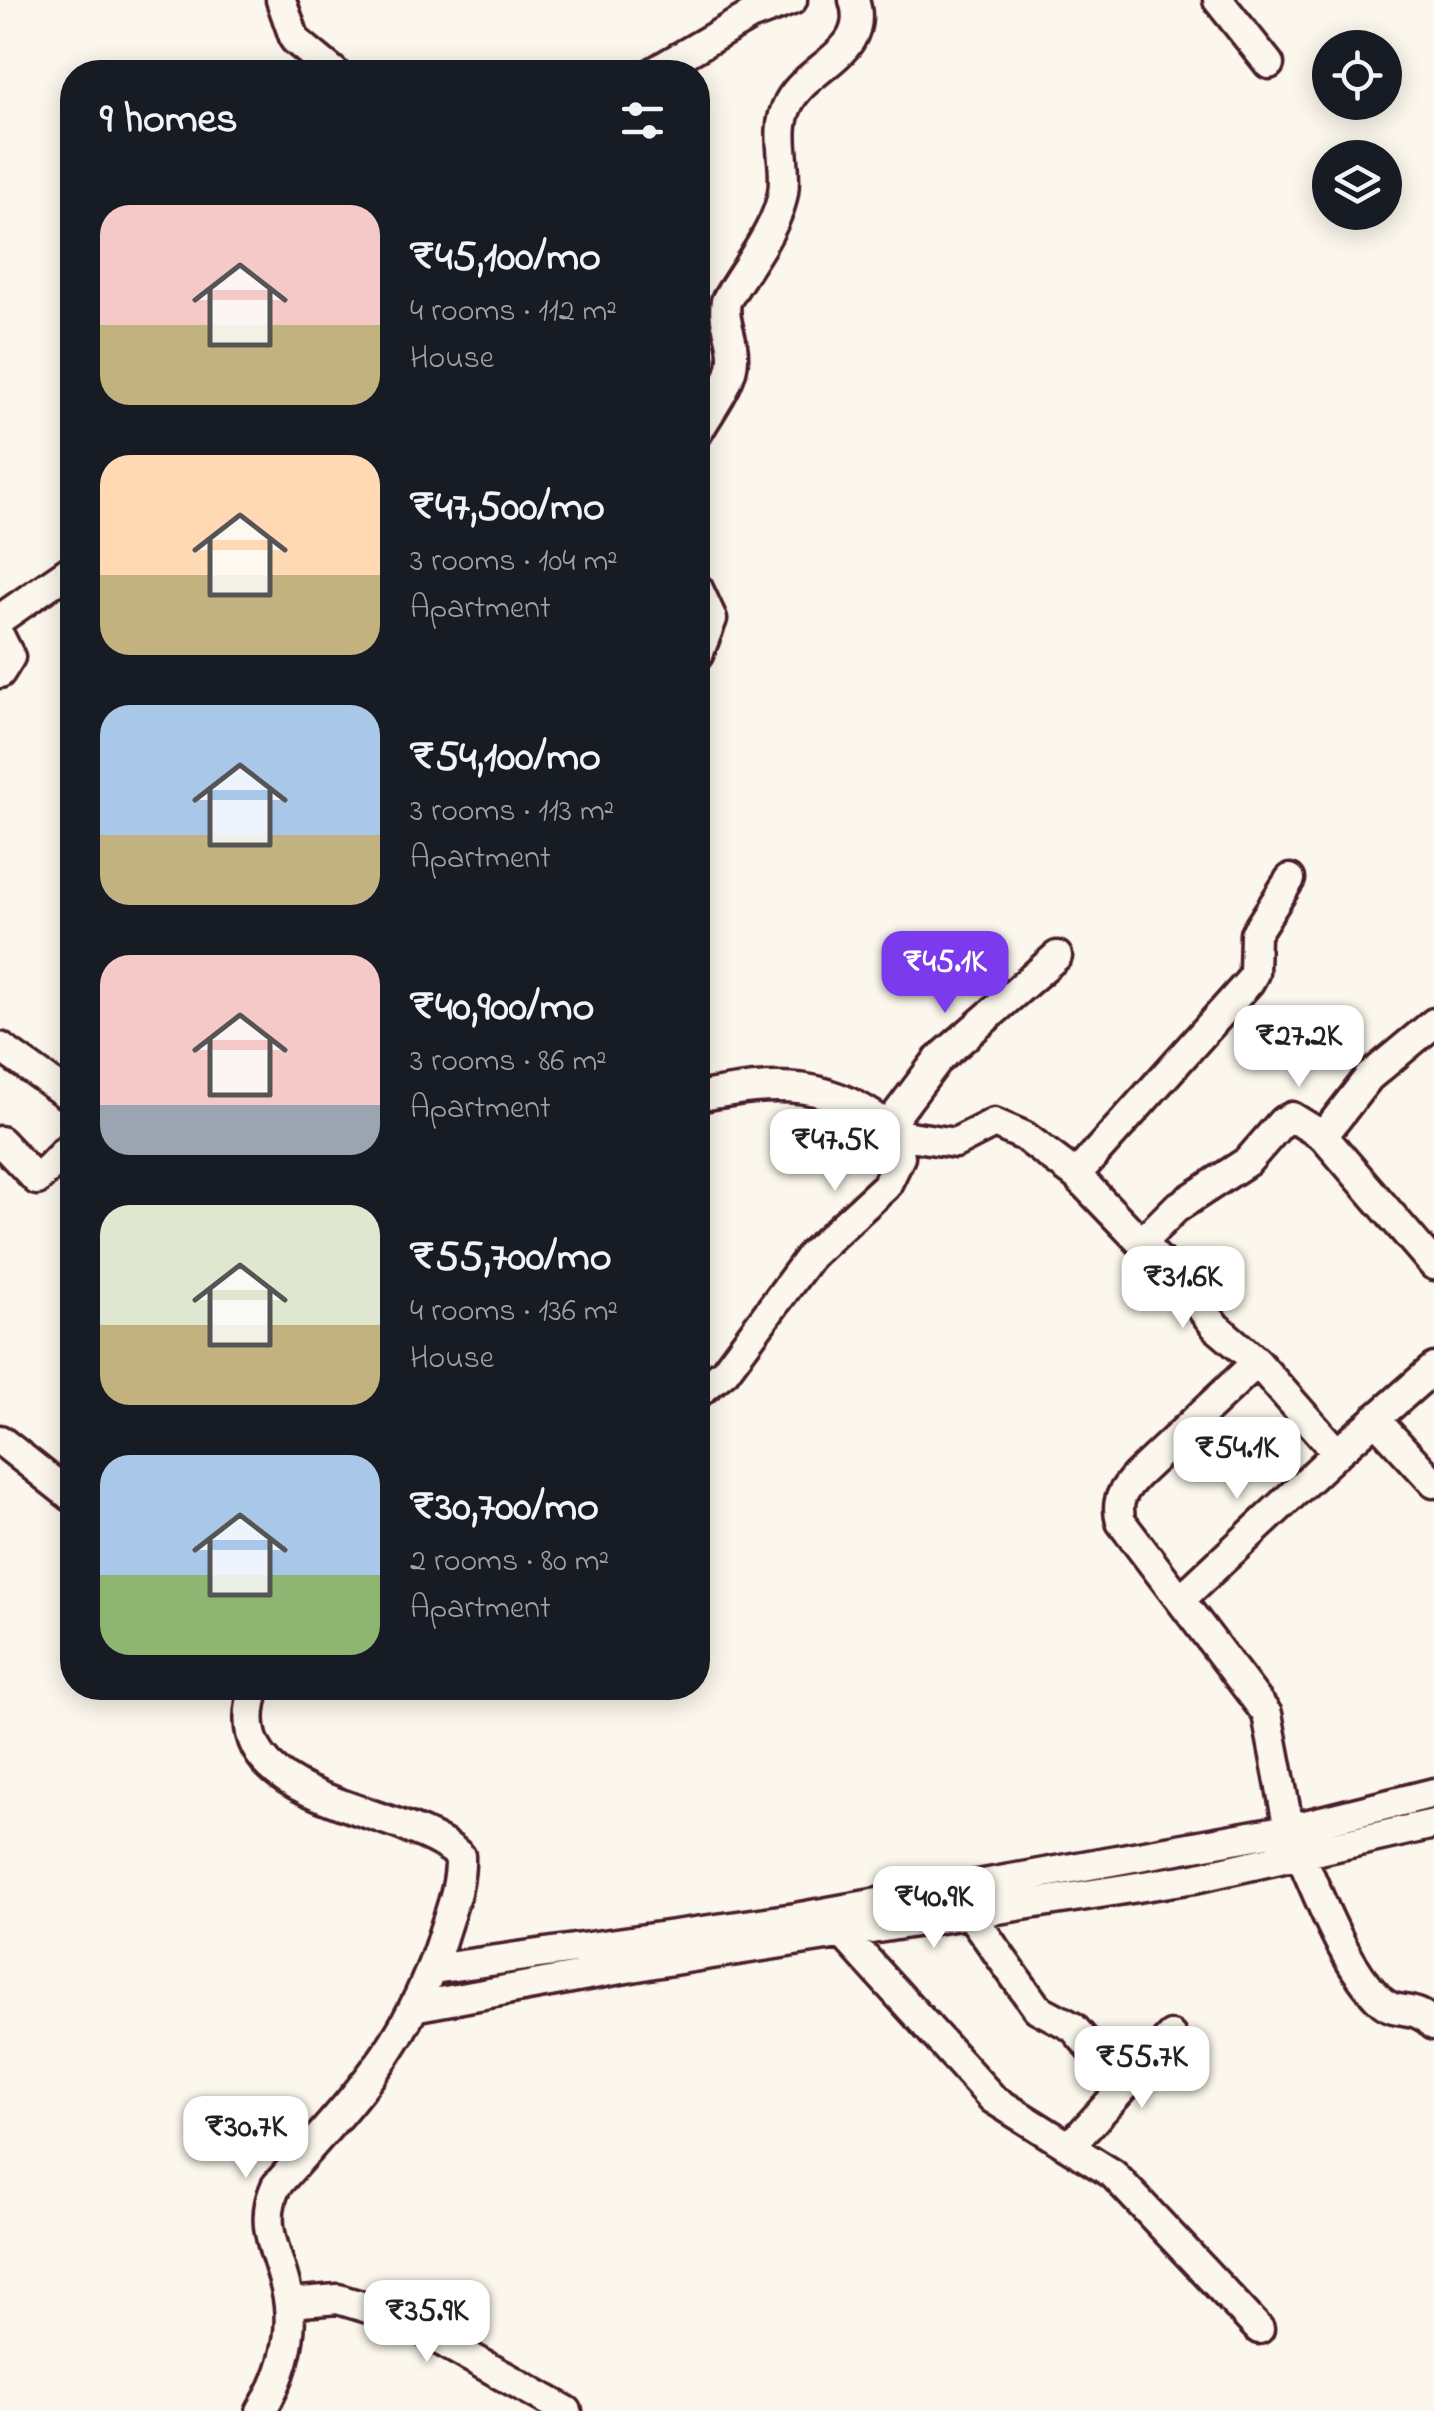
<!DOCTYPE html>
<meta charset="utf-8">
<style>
:root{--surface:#171b24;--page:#20242c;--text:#f1f3f6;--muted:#9ea1a6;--accent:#7c3aed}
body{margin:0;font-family:"Indie Flower",sans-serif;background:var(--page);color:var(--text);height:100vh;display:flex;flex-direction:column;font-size:38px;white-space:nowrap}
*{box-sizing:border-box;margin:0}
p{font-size:32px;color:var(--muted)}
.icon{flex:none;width:55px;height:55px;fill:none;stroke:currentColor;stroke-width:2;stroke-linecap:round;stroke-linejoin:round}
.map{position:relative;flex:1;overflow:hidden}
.details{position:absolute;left:60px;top:60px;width:650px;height:1640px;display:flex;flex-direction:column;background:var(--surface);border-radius:40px;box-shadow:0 5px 25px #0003}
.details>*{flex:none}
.controls{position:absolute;left:1312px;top:30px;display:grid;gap:20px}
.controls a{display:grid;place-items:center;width:90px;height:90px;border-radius:50%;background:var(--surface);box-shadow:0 5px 25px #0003;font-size:50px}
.price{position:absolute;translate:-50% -85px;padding:0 22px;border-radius:20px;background:#fff;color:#222;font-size:32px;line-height:65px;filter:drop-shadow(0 2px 5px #0008)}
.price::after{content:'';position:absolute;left:50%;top:60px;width:30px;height:22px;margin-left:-15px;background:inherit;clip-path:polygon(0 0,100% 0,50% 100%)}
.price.active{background:var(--accent);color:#fff}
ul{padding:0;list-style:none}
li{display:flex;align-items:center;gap:30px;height:250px;padding:0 40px}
li span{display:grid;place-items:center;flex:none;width:280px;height:200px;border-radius:30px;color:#555}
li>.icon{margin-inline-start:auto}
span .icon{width:120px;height:120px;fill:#fffc;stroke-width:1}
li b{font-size:42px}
h2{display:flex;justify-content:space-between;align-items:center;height:120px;padding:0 40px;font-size:42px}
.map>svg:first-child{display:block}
</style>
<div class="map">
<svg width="1434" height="2411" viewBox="0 0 1434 2411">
<rect width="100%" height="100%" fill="#fbf7ec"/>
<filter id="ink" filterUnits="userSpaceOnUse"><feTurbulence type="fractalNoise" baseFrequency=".01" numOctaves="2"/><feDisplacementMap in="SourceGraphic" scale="20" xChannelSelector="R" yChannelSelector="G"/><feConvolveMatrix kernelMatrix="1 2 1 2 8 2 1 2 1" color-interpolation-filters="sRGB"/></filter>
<g filter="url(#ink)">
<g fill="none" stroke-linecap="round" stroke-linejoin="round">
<defs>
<path id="minor" d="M281,0l14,40 39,32
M1218,0l51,64
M654,72l96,-56 42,-16
M698,432c11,-21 35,-49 35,-74 1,-21 -11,-36 -7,-57 18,-32 51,-71 57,-108 5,-32 -10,-60 6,-91 21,-38 82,-50 65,-102
M698,589l14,30 -14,36
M0,619l72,-50
M0,637l10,20 -10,16
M0,1047l72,51
M698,1097c79,-16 133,-19 199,37l3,23 -14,29 -75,69 -86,116 -27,22
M888,1126l49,-65 120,-105
M897,1134l58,9 39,-20 30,13 52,39 111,115 29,37 41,35 80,91 97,-85
M1323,1136l46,-59 65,-54
M0,1141l37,39 35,-36
M1076,1175l173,-193 5,-9 1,-39 35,-55
M1142,1242l34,-34 72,-47 34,-39 10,-5 31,19 111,129
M1257,1362l-120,113c-14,15 -22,26 -16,47l146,192 22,115
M1375,1419l59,64
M0,1440l72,57
M1181,1599l156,-146
M255,1688c-40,119 149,115 205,168 1,27 -8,50 -16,75 -34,114 -92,168 -168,255 -21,45 9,75 13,120 4,36 -9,75 -28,105
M1301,1856c21,47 43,108 79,144 16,16 34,3 54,25
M971,1915l66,93 36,19 51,60
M845,1936l148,163 120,75 146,155
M433,1969l362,-51 494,-89 145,-36
M418,2006l236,-43 541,-85 239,-54
M1070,2146l101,-110
M289,2303l49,-4 60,18 169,94"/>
</defs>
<use href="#minor" stroke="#4a1f2b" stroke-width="35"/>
<use href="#minor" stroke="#fbf7ec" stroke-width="28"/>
</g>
</g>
</svg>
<div class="controls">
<a><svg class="icon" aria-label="locate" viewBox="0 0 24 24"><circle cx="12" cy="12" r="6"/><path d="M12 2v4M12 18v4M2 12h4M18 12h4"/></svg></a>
<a><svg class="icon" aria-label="layers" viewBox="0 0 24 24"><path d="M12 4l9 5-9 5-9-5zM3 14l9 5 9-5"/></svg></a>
</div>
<b class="price active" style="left:945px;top:1016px">₹45.1K</b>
<b class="price" style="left:1299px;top:1090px">₹27.2K</b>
<b class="price" style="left:835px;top:1194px">₹47.5K</b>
<b class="price" style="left:1183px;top:1331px">₹31.6K</b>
<b class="price" style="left:1237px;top:1502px">₹54.1K</b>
<b class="price" style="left:934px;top:1951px">₹40.9K</b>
<b class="price" style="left:1142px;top:2111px">₹55.7K</b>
<b class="price" style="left:246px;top:2181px">₹30.7K</b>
<b class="price" style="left:427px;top:2365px">₹35.9K</b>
<section class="details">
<h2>9 homes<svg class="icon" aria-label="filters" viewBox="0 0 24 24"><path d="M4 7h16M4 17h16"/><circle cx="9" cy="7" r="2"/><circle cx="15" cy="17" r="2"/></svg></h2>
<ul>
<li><span style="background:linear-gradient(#f6c9c9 60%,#c2b280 0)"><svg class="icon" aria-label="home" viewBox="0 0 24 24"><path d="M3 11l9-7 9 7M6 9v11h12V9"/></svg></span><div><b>₹45,100/mo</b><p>4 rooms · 112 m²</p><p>House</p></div></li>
<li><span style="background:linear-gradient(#ffd9b3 60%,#c2b280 0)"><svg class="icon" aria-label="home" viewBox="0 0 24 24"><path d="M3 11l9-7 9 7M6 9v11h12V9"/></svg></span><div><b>₹47,500/mo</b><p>3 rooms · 104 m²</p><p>Apartment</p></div></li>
<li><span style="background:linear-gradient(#a9c7e8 65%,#c2b280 0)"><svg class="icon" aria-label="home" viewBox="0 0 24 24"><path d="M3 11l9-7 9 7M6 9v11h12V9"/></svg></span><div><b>₹54,100/mo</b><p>3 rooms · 113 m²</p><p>Apartment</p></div></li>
<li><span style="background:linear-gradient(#f6c9c9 75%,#9aa5b1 0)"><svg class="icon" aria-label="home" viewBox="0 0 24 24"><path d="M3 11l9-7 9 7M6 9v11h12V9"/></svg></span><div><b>₹40,900/mo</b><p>3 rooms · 86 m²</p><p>Apartment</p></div></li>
<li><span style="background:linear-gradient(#dfe7d0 60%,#c2b280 0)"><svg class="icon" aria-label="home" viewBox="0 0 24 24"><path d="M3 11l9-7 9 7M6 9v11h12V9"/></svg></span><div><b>₹55,700/mo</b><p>4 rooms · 136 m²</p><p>House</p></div></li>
<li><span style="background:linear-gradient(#a9c7e8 60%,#8fb573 0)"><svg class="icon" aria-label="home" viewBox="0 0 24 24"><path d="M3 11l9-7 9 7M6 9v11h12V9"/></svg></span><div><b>₹30,700/mo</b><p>2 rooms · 80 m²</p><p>Apartment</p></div></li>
</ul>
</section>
</div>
